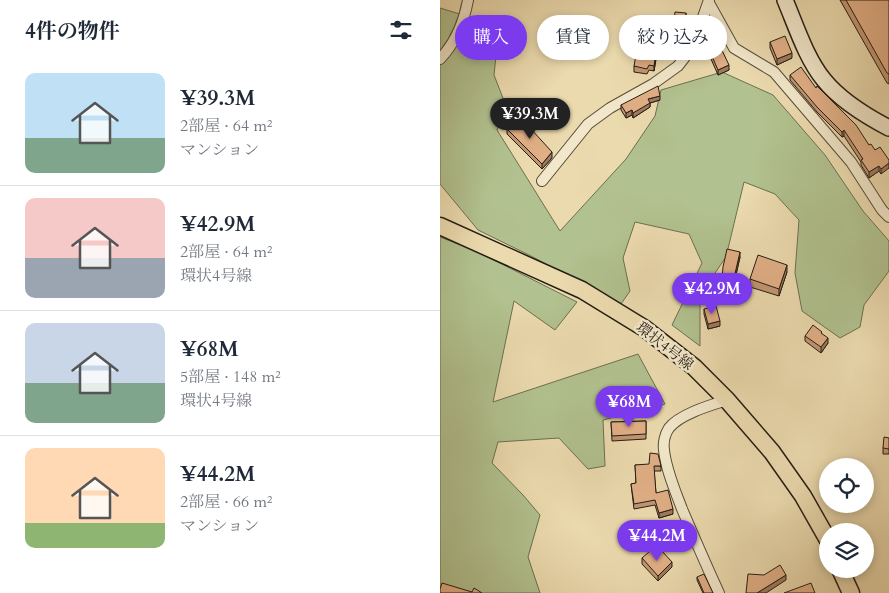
<!DOCTYPE html>
<html lang="ja">
<meta charset="utf-8">
<style>
:root{--surface:#fff;--page:#f2f2f3;--text:#1f2937;--muted:#747a83;--line:#e0e1e3;--accent:#7c3aed}
body{margin:0;font-family:Cardo,"Noto Serif JP",serif;background:var(--page);color:var(--text);height:100vh;display:flex;flex-direction:column;font-size:19px;white-space:nowrap}
*{box-sizing:border-box;margin:0}
p{font-size:16px;color:var(--muted)}
.icon{flex:none;width:28px;height:28px;fill:none;stroke:currentColor;stroke-width:2;stroke-linecap:round;stroke-linejoin:round}
.map{position:relative;flex:1;overflow:hidden}
.details{display:flex;flex-direction:column;background:var(--surface);width:440px}
.details>*{flex:none}
.top-card{position:absolute;left:15px;top:15px;width:359px;height:45px;display:flex;gap:10px}
.tools{position:absolute;left:379px;top:458px;display:grid;gap:10px}
.tools a{display:grid;place-items:center;width:55px;height:55px;border-radius:50%;background:var(--surface);box-shadow:0 2px 8px #0003;font-size:25px}
.price{position:absolute;translate:-50% -42px;padding:0 11px;border-radius:18px;background:var(--accent);color:#fff;font-size:16px;line-height:32px;filter:drop-shadow(0 1px 2px #0008)}
.price::after{content:'';position:absolute;left:50%;top:30px;width:15px;height:11px;margin-left:-8px;background:inherit;clip-path:polygon(0 0,100% 0,50% 100%)}
.price.selected{background:#222;color:#fff}
ul{padding:0;list-style:none}
li{display:flex;align-items:center;gap:15px;height:125px;padding:0 25px}
li+li{border-top:1px solid var(--line)}
li span{display:grid;place-items:center;flex:none;width:140px;height:100px;border-radius:10px;color:#555}
li>.icon{margin-inline-start:auto}
span .icon{width:60px;height:60px;fill:#fffc;stroke-width:1}
li b{font-size:21px}
h2{display:flex;justify-content:space-between;align-items:center;height:60px;padding:0 25px;font-size:21px}
.tag{padding:0 18px;border-radius:22px;background:var(--surface);box-shadow:0 2px 8px #0003;font-size:18px;line-height:45px}
.tag.selected{background:var(--accent);color:#fff}
main{display:flex;flex:1;min-height:0}
.map>svg:first-child{display:block}
</style>
<main>
<section class="details">
<h2>4件の物件<svg class="icon" aria-label="filters" viewBox="0 0 24 24"><path d="M4 7h16M4 17h16"/><circle cx="9" cy="7" r="2"/><circle cx="15" cy="17" r="2"/></svg></h2>
<ul>
<li><span style="background:linear-gradient(#bfe0f5 65%,#7fa58c 0)"><svg class="icon" aria-label="home" viewBox="0 0 24 24"><path d="M3 11l9-7 9 7M6 9v11h12V9"/></svg></span><div><b>¥39.3M</b><p>2部屋 · 64 m²</p><p>マンション</p></div></li>
<li><span style="background:linear-gradient(#f6c9c9 60%,#9aa5b1 0)"><svg class="icon" aria-label="home" viewBox="0 0 24 24"><path d="M3 11l9-7 9 7M6 9v11h12V9"/></svg></span><div><b>¥42.9M</b><p>2部屋 · 64 m²</p><p>環状4号線</p></div></li>
<li><span style="background:linear-gradient(#c9d6e8 60%,#7fa58c 0)"><svg class="icon" aria-label="home" viewBox="0 0 24 24"><path d="M3 11l9-7 9 7M6 9v11h12V9"/></svg></span><div><b>¥68M</b><p>5部屋 · 148 m²</p><p>環状4号線</p></div></li>
<li><span style="background:linear-gradient(#ffd9b3 75%,#8fb573 0)"><svg class="icon" aria-label="home" viewBox="0 0 24 24"><path d="M3 11l9-7 9 7M6 9v11h12V9"/></svg></span><div><b>¥44.2M</b><p>2部屋 · 66 m²</p><p>マンション</p></div></li>
</ul>
</section>
<div class="map">
<svg width="449" height="593" viewBox="0 0 449 593">
<rect width="100%" height="100%" fill="#ebdaae"/>
<filter id="stains"><feTurbulence type="fractalNoise" baseFrequency=".004" numOctaves="4"/><feColorMatrix values="0 0 0 0 .2 0 0 0 0 .09 0 0 0 0 .02 0 0 0 .5 -.17"/></filter>
<radialGradient id="worn" r=".72"><stop offset=".6" stop-color="#630" stop-opacity="0"/><stop offset="1" stop-color="#630" stop-opacity=".3"/></radialGradient>
<path fill="#b1c18f" stroke="#6b6f51" d="M0,8l36,11 22,17 -4,39 12,31 -9,24 63,101 66,-72 29,-43 6,-26 61,-18 51,23 52,60 38,56 26,30v30l-25,34 -4,22 -20,11 -38,-27 -7,-38 4,-53 -24,-26 -31,-12 -18,75 -26,38v51l-28,-21 30,-62 -13,-29 -54,-12 -12,36 7,33 -9,13 -90,-48 -53,-26 -38,-46z
M0,237l36,14 101,51 -22,28 -41,-29 -21,101 145,-48 27,50 -62,16 2,46 -17,3 -29,-31 -61,4 -6,21 31,32 17,20 -12,42 12,36h-100z"/>
<g fill="none" stroke-linecap="round" stroke-linejoin="round">
<defs>
<path id="street" d="M269,3l25,45 40,24 77,90 31,48 7,7
M0,59c15,-16 24,-37 28,-59
M102,181l46,-57 22,-16 43,-24 25,-18 14,-18 17,-48
M279,593c-13,-28 -25,-56 -37,-84 -7,-19 -16,-39 -18,-59 -1,-7 1,-16 5,-22 11,-14 42,-23 58,-28"/>
<path id="secondary" d="M345,0c11,26 21,58 39,80 17,21 42,36 65,48"/>
<path id="primary" d="M0,226l142,64 62,38 50,39 33,33 45,52 31,44 25,44
M400,569l11,24"/>
</defs>
<use href="#street" stroke="#564c3a" stroke-width="12"/>
<use href="#secondary" stroke="#251d13" stroke-width="18"/>
<use href="#primary" stroke="#251d13" stroke-width="19"/>
<use href="#street" stroke="#f2e7ca" stroke-width="10"/>
<use href="#secondary" stroke="#f2e7ca" stroke-width="15"/>
<use href="#primary" stroke="#ebdaae" stroke-width="16"/>
</g>
<path fill="#c29673" stroke="#251d13" d="M400,0h49v84l-2,-1z
M246,18l-4,31 -2,3 -2,-1 -2,7 -14,-2v-6l12,-29z
M261,37l19,9 9,24 -11,5 -7,-16v-2l-10,-15z
M330,42l22,16 -15,7 -7,-17z
M216,59l-2,12 -5,-1 -2,4 -13,-2v-6z
M350,75l26,13 53,57 6,5 14,10 -8,14 -2,-3 -10,7 -8,-13v-3l-17,-26 -2,1 -25,-25 -27,-32z
M220,100l-10,3v4l-17,11 -1,-3 -6,3 -5,-8v-5z
M67,129l45,29 -10,11 -35,-35z
M300,257l-9,40 -10,-1v-6z
M347,272l-8,24 -29,-9v-8z
M264,309l16,17 -12,3 -4,-15z
M382,334l6,9 -7,10 -16,-12v-5z
M206,421v18l-34,2 -1,-19z
M449,438v16h-6v-6z
M195,465l26,1v5h-7l2,22 17,21 -14,4 -4,-13 -21,4 -3,-25 5,-1z
M215,556l17,11 -14,14 -16,-17v-6z
M257,577l16,16h-10l-6,-13z"/>
<path fill="#9e7a5e" stroke="#251d13" d="M246,13l-4,36 -2,3v-6z
M238,46v5l-2,7v-6z
M216,53v6l-2,12v-5z
M352,53v5l-15,7v-6z
M289,65v5l-11,5v-5z
M220,96v4l-10,3v4l-17,11v-5l15,-14z
M192,110v5l-6,3v-5z
M404,130v6l-2,1v-5z
M112,152v6l-10,11v-5z
M449,163v5l-8,6v-5z
M439,166v5l-10,7v-6z
M300,252v5l-9,40v-6z
M347,265v7l-8,24v-7z
M280,321v5l-12,3v-5z
M388,338v5l-7,10v-6z
M233,509v5l-14,4v-5z
M232,562v5l-14,14v-5z
M346,575v5l-20,13h-9z"/>
<path fill="#e1af86" stroke="#251d13" d="M406,0h43v74l-2,-1z
M235,12l11,1 -4,31 -2,2h-2l-2,6 -14,-2 4,-30 8,1z
M271,23l9,18 -2,1 11,23 -11,5 -7,-16 1,-1 -11,-16 4,-11z
M345,36l7,17 -15,6 -7,-17z
M197,49l19,4 -2,13 -5,-1 -2,4 -13,-3z
M361,67l15,21 1,-2 39,39 13,20 2,-1 4,6 5,-3 9,13v3l-8,6 -2,-3 -10,6 -8,-12 2,-1 -19,-29 -2,2 -25,-25 -27,-32z
M218,86l2,10 -12,3 2,4 -17,10 -1,-3 -6,3 -5,-8z
M82,116l11,12 -2,1 21,23 -10,12 -35,-35z
M287,249l13,3 -9,39 -10,-1 2,-23z
M318,255l29,10 -8,24 -29,-10z
M276,306l4,15 -12,3 -4,-15z
M373,325l9,7 -1,1 7,5 -7,9 -16,-11z
M206,421v13l-34,2 -1,-14z
M444,437l5,1v11l-6,-1z
M210,453l8,1 3,12h-7l2,27 12,-3 5,19 -14,4 -4,-13 -21,4 -3,-20 5,-1 -1,-18 14,-1z
M221,550l11,12 -14,14 -16,-18 8,-7 5,5z
M340,565l6,10 -29,18h-11l2,-19 16,1z
M264,574l9,19h-9l-7,-16z
M2,583l30,9 2,-4 8,5h-42v-4z
M371,583l4,10h-31z"/>
<g text-anchor="middle" dominant-baseline="central" stroke-width="5" stroke-linejoin="round" paint-order="stroke">
<g font-size="15" fill="#251d13" stroke="#f2e7ca">
<text transform="translate(225 346) rotate(38)">環状4号線</text>
</g>
</g>
<rect width="100%" height="100%" filter="url(#stains)"/>
<rect width="100%" height="100%" fill="url(#worn)"/>
</svg>
<div class="tools">
<a><svg class="icon" aria-label="locate" viewBox="0 0 24 24"><circle cx="12" cy="12" r="6"/><path d="M12 2v4M12 18v4M2 12h4M18 12h4"/></svg></a>
<a><svg class="icon" aria-label="layers" viewBox="0 0 24 24"><path d="M12 4l9 5-9 5-9-5zM3 14l9 5 9-5"/></svg></a>
</div>
<b class="price selected" style="left:90px;top:140px">¥39.3M</b>
<b class="price" style="left:272px;top:315px">¥42.9M</b>
<b class="price" style="left:189px;top:428px">¥68M</b>
<b class="price" style="left:217px;top:562px">¥44.2M</b>
<div class="top-card">
<a class="tag selected">購入</a>
<a class="tag">賃貸</a>
<a class="tag">絞り込み</a>
</div>
</div>
</main>
